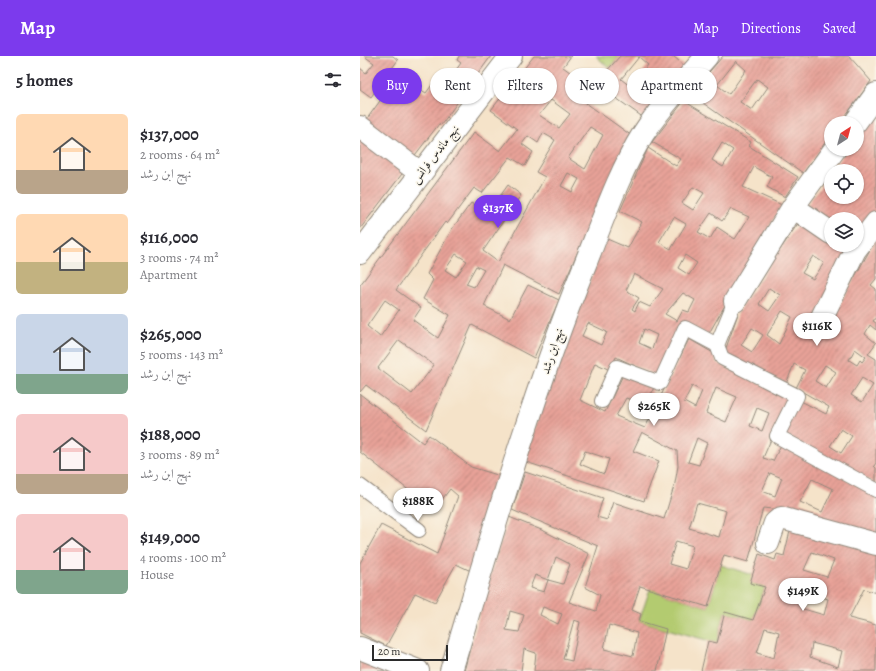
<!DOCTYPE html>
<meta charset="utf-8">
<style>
:root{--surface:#fff;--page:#f2f2f3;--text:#2b2b33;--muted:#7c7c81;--accent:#7c3aed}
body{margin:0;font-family:Alegreya,Amiri,serif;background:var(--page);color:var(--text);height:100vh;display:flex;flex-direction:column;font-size:15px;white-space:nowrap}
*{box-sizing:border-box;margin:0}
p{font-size:13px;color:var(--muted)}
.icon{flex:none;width:22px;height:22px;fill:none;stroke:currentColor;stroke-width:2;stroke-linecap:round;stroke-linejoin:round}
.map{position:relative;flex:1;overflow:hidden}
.side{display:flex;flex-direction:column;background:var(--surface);width:360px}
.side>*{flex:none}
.top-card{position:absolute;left:12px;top:12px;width:380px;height:36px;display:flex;gap:8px}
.needle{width:26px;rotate:36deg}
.controls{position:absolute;left:464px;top:60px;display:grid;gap:8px}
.controls a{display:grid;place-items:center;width:40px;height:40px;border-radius:50%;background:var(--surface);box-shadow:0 1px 3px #0004;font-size:20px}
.scale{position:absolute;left:12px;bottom:10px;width:76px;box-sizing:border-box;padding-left:4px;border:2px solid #2b2b2b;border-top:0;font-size:11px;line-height:14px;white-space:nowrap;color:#2b2b2b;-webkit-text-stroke:3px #fbf7ec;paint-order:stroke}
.price{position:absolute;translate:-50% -34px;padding:0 9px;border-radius:14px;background:#fff;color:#222;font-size:13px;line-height:26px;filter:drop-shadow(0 1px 2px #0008)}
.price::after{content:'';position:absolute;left:50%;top:24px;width:12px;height:9px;margin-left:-6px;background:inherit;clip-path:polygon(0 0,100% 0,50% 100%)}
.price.active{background:var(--accent);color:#fff}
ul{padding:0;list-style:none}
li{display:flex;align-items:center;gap:12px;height:100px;padding:0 16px}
li span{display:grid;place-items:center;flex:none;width:112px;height:80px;border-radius:6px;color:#555}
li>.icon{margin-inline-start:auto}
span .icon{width:48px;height:48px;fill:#fffc;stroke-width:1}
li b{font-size:17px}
h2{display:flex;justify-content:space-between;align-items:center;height:48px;padding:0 16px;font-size:17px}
.tag{padding:0 14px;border-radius:18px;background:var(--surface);box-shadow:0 1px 3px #0004;font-size:14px;line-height:36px}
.tag.active{background:var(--accent);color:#fff}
header{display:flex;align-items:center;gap:24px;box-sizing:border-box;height:56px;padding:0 20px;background:var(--accent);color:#fff}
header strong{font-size:19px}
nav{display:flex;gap:22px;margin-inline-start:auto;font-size:14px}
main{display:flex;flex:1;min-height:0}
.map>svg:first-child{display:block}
</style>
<header>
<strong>Map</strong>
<nav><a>Map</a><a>Directions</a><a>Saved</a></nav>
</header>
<main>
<section class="side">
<h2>5 homes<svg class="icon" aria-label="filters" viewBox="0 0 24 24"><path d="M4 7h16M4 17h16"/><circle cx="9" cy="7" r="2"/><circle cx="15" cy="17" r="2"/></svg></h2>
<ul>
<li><span style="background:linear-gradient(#ffd9b3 70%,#b9a48a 0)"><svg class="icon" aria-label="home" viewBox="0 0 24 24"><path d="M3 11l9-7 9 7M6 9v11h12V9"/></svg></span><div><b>$137,000</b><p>2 rooms · 64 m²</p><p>نهج ابن رشد</p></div></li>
<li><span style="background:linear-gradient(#ffd9b3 60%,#c2b280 0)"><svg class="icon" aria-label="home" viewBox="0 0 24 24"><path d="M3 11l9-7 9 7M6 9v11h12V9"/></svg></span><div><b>$116,000</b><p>3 rooms · 74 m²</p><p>Apartment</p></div></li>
<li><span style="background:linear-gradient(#c9d6e8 75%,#7fa58c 0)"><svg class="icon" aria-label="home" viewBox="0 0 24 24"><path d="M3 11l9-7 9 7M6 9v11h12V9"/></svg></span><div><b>$265,000</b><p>5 rooms · 143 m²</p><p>نهج ابن رشد</p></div></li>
<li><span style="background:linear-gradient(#f6c9c9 75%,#b9a48a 0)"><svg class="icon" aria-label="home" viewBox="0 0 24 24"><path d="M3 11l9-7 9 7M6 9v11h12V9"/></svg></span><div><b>$188,000</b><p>3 rooms · 89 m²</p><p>نهج ابن رشد</p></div></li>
<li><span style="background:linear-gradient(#f6c9c9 70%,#7fa58c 0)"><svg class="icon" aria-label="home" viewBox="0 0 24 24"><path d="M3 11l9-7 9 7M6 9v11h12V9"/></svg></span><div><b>$149,000</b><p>4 rooms · 100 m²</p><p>House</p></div></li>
</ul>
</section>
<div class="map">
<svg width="516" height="615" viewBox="0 0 516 615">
<defs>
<pattern id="building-hatch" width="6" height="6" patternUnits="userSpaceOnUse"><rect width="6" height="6" fill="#e8a298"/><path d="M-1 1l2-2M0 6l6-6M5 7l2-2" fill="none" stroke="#bc847c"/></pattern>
</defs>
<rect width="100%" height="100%" fill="#fbf7ec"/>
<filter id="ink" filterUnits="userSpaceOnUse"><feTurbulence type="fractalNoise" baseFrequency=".025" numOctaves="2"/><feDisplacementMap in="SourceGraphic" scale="8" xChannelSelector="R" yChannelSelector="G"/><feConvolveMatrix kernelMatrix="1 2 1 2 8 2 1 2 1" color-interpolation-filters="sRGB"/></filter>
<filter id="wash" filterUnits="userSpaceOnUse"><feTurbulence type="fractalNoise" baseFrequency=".012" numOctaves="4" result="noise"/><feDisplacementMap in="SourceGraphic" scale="16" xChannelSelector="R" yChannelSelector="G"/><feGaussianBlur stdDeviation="0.9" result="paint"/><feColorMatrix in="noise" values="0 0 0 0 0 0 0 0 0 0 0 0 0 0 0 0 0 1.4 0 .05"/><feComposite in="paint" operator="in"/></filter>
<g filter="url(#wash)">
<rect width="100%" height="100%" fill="#f5e3c9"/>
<path fill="#b3cb70" stroke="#6f7b4e" d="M236,0h24l-11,12z
M361,509l32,10 -2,8 14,4 -12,33 -28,-8 -8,31 -78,-22 11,-32 58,18z"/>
<g id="blocks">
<path fill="url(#building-hatch)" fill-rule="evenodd" d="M4,0h29l5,4 -27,37 -11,-8v-21l6,5 8,-10z
M99,0h32l-50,69 -2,-1 -27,35 -48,-36 26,-36 16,11 9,-12 11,7 11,-15 9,6 15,-21 -4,-3z
M174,0h37l-8,11 11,8 4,-6 18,14 24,-27h53l13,11 -14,18 -14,-11 -6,9 12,9 -20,26 -45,-32 -13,17 46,33 -34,70 -39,88 -56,-29 -19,41 26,13 18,-34 31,15 -25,58 -62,-33 -46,105 -60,-45 -6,7v-107l114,-153 26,19 17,-22 -26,-19zM279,1l9,8 -17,22 -10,-8zM191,44l19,14 -11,14 -20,-13zM230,71l13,8 -18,34 -17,-11zM183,77l12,7 -19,32 9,5 -47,85 -15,-11 38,-56 -13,-10 -20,28 -17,-10 -19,26 -25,45 6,6 -10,19 27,16 -12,23 -25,-18 8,-12 -25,-18 49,-68 2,2 27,-36 8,5 28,-36 15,9 8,-14 -11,-8 6,-8 10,7zM208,117l11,6 -7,13 -11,-6zM96,198l11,7 -11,16 -11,-7zM116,210l8,4 -10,17 -8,-3zM25,244l14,10 -19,27 -13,-11zM39,284l35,25 -22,29 -34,-26z
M363,0h126l22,25 -31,42h-9v12l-28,38 -113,-79zM376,5l10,9 -17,24 -12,-9zM397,23l11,8 -16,23 -12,-8z
M324,45l67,41 -2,4 49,31 -13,20 -18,-10 5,-10 -18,-10 -11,20 39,18 -74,130 -25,-12 -24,54 -43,-20 -6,13 -15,-7 -15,37 25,12 19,-39 31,11 -8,22 -21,-8 -10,18 29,12 44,-89 26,15 1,8 73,36 -26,60 10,3 9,-18 94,52v43l-95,-28 -18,-2 -15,54 -24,-7 -16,52 -68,-21 -8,24 9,4 -2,7 27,8 -9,42h-123l2,-18 -12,-4 -3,22h-57l24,-90 21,-64 35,14 45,23 -20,48 27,9 4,-16 -15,-8 13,-41 -86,-36 13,-38 78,26 -6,19 10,3 6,-18 51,17 11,-36 3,-17 -1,-15 -35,-19 -9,19 26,10 -15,40 -121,-40 17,-50 59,-155 8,-17 21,9 14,-26 -22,-11 28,-63 28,18 5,-7 -29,-17zM362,87l11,7 -10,17 -11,-7zM333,131l11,6 -11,17 -11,-7zM371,153l18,8 -14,22 -18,-12 -7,12 -12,-7 13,-19 11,8zM314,161l12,7 -15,25 -12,-7zM325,199l12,8 -8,12 -11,-7zM274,218l29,15 -13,18 -11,-5 -4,9 -3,-2 7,-11 -13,-8zM323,237l12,7 -6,12 -6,-2 -6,11 -12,-7zM228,267l19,9 -6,13 -19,-9zM284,273l13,6 -5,14 -13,-6zM332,330l10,5 -7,17 -11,-6zM356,332l21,9 -11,25 -20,-9zM397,352l12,5 -7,18 -12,-5zM337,382l10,5 -8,22 -11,-3zM225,395l24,8 -5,15 -24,-10zM410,417l12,5 -7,18 -13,-5zM452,423l21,10 -11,23 -22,-10zM337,447l29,8 -7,26 -30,-9zM316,485l17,5 -7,23 -17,-5zM196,501l14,7 -7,20 -15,-4 -4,12 -14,-4 5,-13 13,5zM183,551l19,7 -4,10 -18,-9zM150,555l14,4 -5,17 -13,-2zM214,564l6,2 -8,39 -9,-2zM249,569l28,8 -4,23 -29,-7z
M516,53v102l-19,25v-17h-26v4l-24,-18 24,-33v25h26v-26h-26l16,-22h10v-14z
M0,80l45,34 -45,59z
M439,166l32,21v2l15,8 -36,79 10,7 56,-100v40l-5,6 5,4v28l-3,4 3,2v7l-6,-5 -5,9 11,9 -8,11 8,5v104l-2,3 2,2v16l-93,-50 16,-34 27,14 3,-7 -33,-19 9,-18 -11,-6 -8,20 -62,-30 16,-46zM453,200l11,7 -11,16 -11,-6zM409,232l11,7 -11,16 -10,-7zM422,255l10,6 -13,27 -12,-9zM392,272l11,7 -11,17 -11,-7zM495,293l11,8 -4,5 -2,-2 -3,5 -8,-5zM465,309l11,7 -10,16 -11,-7zM502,322l11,7 -11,17 -11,-7zM481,373l11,7 -11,17 -11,-7z
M0,338l63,49 6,-8 42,32 33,10 -31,95 -17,-8 -21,38 -20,-9 -29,53 -26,-13v-70l21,-38 56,29 21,-58 -8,-7 -16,21 -74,-58z
M431,471l85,24v42l-12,-4 -15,29 27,7v46h-175l7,-30 9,2 8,-31 28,8 12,-33 -15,-4 9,-29 16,6 2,-6 7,2zM452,496l22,8 -7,17 -23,-7zM448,536l20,7 -4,16 -24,-7zM405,572l14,4 -5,26 -17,-5zM452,587l30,8 -4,16 -28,-10z
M0,598l41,17h-41z"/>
</g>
</g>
<g filter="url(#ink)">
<use href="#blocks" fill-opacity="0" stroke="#90877a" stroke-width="1"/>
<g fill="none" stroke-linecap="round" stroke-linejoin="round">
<defs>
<path id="lane" d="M357,289l18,-44
M242,345l15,-34 43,16 25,-55 32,17 5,13 75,38 -20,40 99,54
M0,430l59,44"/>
<path id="street" d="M495,67l21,-29
M0,71l60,46
M433,151l38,26
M0,197l151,-197
M375,245l58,-94 42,-58
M458,269l37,-75 21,-27
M408,487l7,-20 6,-5 95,26
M0,592l58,23
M91,615c41,-136 80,-272 133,-404 17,-42 35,-95 59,-133 18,-28 42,-53 64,-78"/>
</defs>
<use href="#lane" stroke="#90877a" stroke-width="16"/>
<use href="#street" stroke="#90877a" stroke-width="24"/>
<use href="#lane" stroke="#fff" stroke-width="14"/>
<use href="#street" stroke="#fff" stroke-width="22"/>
</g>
</g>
<g text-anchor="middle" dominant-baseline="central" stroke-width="3" stroke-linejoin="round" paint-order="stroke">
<g font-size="12" fill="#2b2b2b" stroke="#fbf7ec">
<text transform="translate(75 98) rotate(-52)">نهج ماندس فرانس</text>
<text transform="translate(192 295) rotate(-72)">نهج ابن رشد</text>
</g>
</g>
</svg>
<div class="controls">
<a><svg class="needle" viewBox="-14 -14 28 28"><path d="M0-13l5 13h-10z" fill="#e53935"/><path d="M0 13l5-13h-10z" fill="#7c7c81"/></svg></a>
<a><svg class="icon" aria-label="locate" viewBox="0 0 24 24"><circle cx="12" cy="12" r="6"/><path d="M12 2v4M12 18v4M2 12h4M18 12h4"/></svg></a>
<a><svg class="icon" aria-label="layers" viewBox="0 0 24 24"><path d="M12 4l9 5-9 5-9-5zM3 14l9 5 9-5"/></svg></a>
</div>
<div class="scale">20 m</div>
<b class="price active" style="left:138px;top:173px">$137K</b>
<b class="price" style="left:457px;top:291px">$116K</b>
<b class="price" style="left:294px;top:371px">$265K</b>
<b class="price" style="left:58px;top:466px">$188K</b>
<b class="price" style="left:443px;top:556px">$149K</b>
<div class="top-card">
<a class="tag active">Buy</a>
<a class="tag">Rent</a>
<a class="tag">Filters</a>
<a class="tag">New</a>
<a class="tag">Apartment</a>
</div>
</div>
</main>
